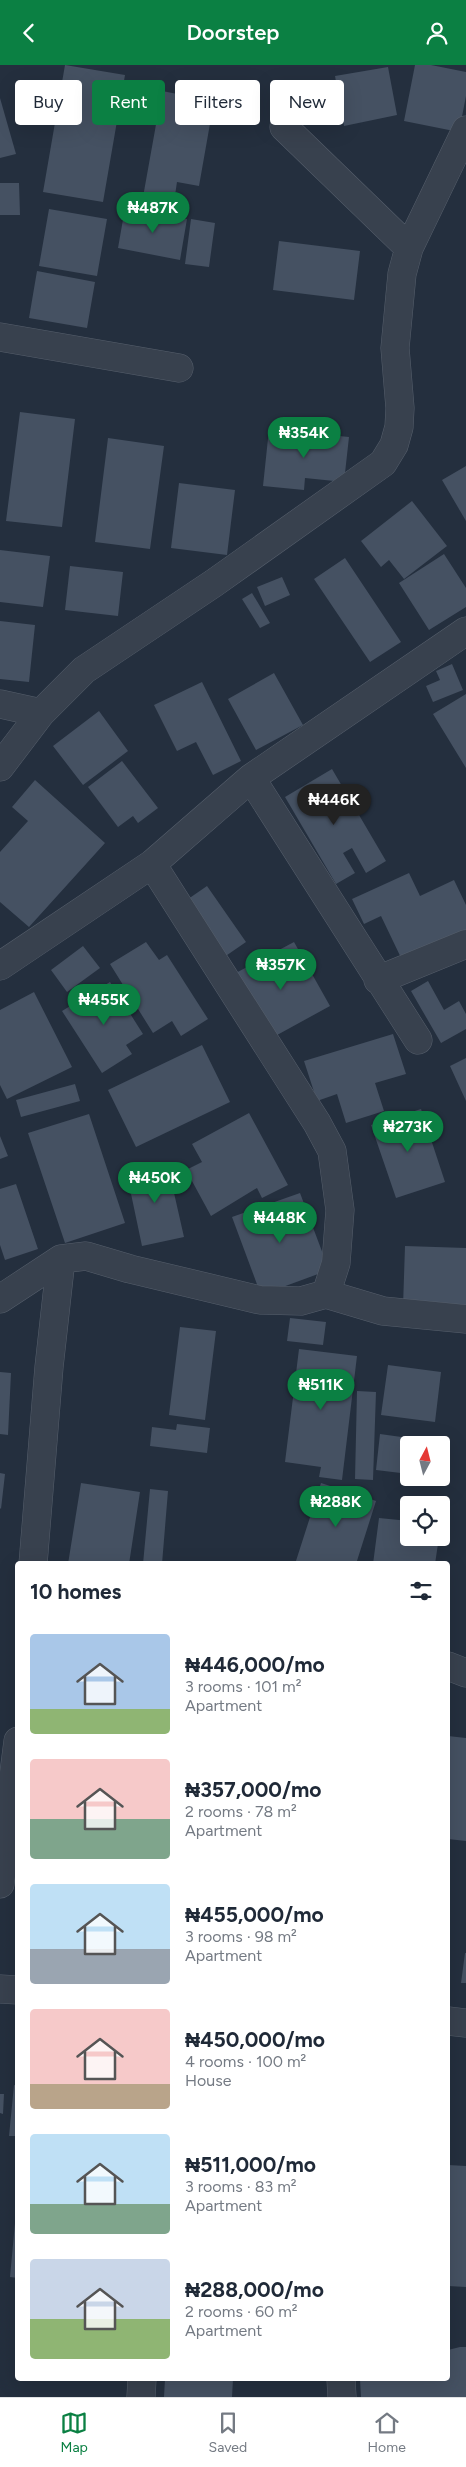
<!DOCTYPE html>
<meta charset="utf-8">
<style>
:root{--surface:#fff;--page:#f6f6f7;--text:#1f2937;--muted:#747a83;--line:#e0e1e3;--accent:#0b8043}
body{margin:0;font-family:Figtree,sans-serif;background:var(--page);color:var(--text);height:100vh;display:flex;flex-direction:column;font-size:19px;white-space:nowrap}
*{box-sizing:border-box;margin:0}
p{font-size:16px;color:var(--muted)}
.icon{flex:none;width:28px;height:28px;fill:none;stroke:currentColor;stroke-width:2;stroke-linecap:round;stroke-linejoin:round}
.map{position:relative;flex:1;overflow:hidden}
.sheet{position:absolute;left:15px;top:1496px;width:435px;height:820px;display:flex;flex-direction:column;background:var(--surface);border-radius:5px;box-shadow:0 5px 20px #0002}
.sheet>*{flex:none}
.guide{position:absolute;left:15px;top:15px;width:436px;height:45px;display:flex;gap:10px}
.needle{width:32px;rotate:7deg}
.fabs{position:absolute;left:400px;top:1371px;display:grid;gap:10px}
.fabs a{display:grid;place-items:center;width:50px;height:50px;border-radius:5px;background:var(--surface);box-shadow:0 5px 20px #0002;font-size:25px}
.price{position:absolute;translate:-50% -42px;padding:0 11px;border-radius:18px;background:var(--accent);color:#fff;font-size:16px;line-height:32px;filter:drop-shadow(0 1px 2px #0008)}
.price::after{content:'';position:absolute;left:50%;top:30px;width:15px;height:11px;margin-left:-8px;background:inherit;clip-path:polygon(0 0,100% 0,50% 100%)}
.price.active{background:#222;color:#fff}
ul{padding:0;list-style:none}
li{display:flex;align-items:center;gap:15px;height:125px;padding:0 15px}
li span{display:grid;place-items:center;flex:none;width:140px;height:100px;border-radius:5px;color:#555}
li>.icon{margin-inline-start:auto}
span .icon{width:60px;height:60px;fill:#fffc;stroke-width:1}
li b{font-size:21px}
h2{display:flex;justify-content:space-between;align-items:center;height:60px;padding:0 15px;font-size:21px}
.pill{padding:0 18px;border-radius:5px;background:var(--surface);box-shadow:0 5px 20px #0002;font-size:18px;line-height:45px}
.pill.active{background:var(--accent);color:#fff}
header{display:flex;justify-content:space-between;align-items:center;height:65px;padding:0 15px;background:var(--accent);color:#fff;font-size:22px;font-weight:600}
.tabs{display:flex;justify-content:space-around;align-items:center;height:70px;border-top:1px solid var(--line);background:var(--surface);font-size:14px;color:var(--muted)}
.tabs a{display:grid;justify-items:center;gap:2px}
.tabs .active{color:var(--accent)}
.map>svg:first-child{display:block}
</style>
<header><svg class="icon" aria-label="back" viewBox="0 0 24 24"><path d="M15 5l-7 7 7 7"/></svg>Doorstep<svg class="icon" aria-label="person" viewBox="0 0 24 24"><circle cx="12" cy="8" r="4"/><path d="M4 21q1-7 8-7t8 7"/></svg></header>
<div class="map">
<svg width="466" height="2332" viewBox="0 0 466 2332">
<rect width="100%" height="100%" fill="#242f3e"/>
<path fill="#455162" d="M65,0l60,10 -22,127 -60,-10z
M415,0h16l35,7v24l-7,36 -55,-11z
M388,2l9,48 -53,11 -9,-50z
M162,26l52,10 -15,85 -22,-4 -3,20 -31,-5z
M0,33l16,56 -16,4z
M0,118h19l1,32h-20z
M125,143l62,11 -7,41 -62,-12z
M49,144l58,10 -10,57 -58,-10z
M191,154l24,4 -6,44 -24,-3z
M279,176l81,10 -6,49 -81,-10z
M37,206l58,11 -8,46 -58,-10z
M20,347l55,7 -13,108 -56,-6z
M269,364l80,8 -5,45 -39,-4 -1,12 -41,-4z
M108,373l56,8 -14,103 -55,-7z
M466,401v55l-24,-41z
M179,418l56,7 -8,65 -56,-7z
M412,436l35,45 -43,33 -15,-19 -8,7 -20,-26z
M0,485l50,6 -7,51 -43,-5z
M444,489l22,34v19l-37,23 -30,-47z
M345,493l56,84 -31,20 -56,-83z
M70,501l53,6 -5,44 -53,-6z
M282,512l8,18 -25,11 -8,-19z
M252,528l18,30 -10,5 -18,-29z
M0,556l35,4 -6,57 -29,-3z
M452,599l11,26 -30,12 -7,-16 14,-6 -4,-9z
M274,608l29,52 -47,25 -28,-51z
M202,617l39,79 -28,14 -17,-33 -19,9 -23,-46z
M466,629v74l-33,-54z
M99,646l29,40 -45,34 -30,-39z
M122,696l36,47 -20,15 -5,-7 -15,11 -30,-40z
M332,704l54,92 -20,12 -14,-25 -9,5 12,20 -19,11 -51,-87z
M35,715l70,63 -76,84 -29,-25v-50l28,-31 -16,-14z
M409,808l11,23 34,-16 12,25v30l-62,29 -23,-48 -17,8 -12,-25z
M207,821l39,56 -29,20 -39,-56z
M146,877l13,18 8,-5 41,64 -27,17 -9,-15 -19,12 -43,-69z
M294,877l36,64 -62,34 -36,-65z
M83,881l17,22 -33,24 -16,-22z
M428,916l16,29 15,-9 7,13v15l-25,14 -30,-52z
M110,917l33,52 -17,11 6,9 -30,19 -40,-62z
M34,927l38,75 -65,32 -7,-14v-75z
M393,969l13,40 -31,9 9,28 -38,12 -9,-29 -20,7 -13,-40z
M202,980l28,57 -94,45 -28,-57z
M466,993v43l-16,-35z
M75,1019l5,17 -59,16 -5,-17z
M421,1044l24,73 -49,16 -25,-73z
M249,1048l39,72 -26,13 -5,-10 -46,28 -25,-46 16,-8 -10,-18z
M89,1049l36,109 -60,20 -37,-110z
M0,1071l8,20 -8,3z
M167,1097l17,75 -42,9 -16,-76z
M16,1119l22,65 -33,11 -5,-15v-56z
M300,1128l29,77 -68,25 -29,-78z
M405,1181l61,2v62l-63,-3z
M290,1253l36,4 -3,23 -36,-4z
M180,1262l36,4 -11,89 -36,-5z
M299,1284l58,7 -15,124 -23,-3 2,-10 -36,-5z
M388,1300l53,7 -6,50 -54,-7z
M0,1307l11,1 -3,62 -8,-1z
M357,1326l19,1 -3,88 -18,-1z
M177,1359l33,4 -3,25 -57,-7 2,-19 24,3z
M380,1369l43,6 -1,5h-13v29l-33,-4z
M0,1408l5,1 -4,35 -1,-1z
M81,1418l59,9 -11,72h-61z
M321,1418l55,18 -20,63h-61z
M150,1424l18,2 -6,73h-19z
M379,1453l30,3v16h30l-4,27h-62z
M448,1671l18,2v103l-18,-2z
M465,1888h1v30h-5z
M14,2020l4,1v50h-9z
M0,2029h4l-1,20 -3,-1z
M448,2100l18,1v121l-18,-1z
M16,2147h2v66l-8,-1z
M460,2282h6v50h-105l-1,-18h88v-29z
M165,2314h68l-1,18h-68z"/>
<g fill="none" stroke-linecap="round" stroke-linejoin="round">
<defs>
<path id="minor" d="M284,62l125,121
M0,272l179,31
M0,639l41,9
M0,702l41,-54 43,-43 130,-87 169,-120 11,-18 5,-18 1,-19 -5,-60 7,-74 7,-26 57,-118
M251,713l167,262
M0,901l152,-102 99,-86 215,-147
M378,915l88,-36
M326,1229l57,17 83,8
M0,1234l61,-40 25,-3 44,13 130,31 41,1 25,-7 10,-31 4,-53 -8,-59 -15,-28 -165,-259
M33,1499l16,-197 12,-108
M448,1601l18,7
M0,1819l18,-143
M0,1924l18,1
M448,1956l18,2
M341,2314l1,18
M141,2332l1,-18"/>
</defs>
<use href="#minor" stroke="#565f6c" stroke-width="29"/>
<use href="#minor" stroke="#38414e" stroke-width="28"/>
</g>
</svg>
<div class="fabs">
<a><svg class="needle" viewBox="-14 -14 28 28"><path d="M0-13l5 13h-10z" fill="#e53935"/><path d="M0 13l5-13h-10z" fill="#747a83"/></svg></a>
<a><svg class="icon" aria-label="locate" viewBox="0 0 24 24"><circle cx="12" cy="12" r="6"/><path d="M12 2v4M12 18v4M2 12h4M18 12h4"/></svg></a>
</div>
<b class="price" style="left:153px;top:169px">₦487K</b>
<b class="price" style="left:304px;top:394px">₦354K</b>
<b class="price active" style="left:334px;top:761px">₦446K</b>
<b class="price" style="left:281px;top:926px">₦357K</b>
<b class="price" style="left:104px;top:961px">₦455K</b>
<b class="price" style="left:408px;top:1088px">₦273K</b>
<b class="price" style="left:155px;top:1139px">₦450K</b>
<b class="price" style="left:280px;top:1179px">₦448K</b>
<b class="price" style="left:321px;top:1346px">₦511K</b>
<b class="price" style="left:336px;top:1463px">₦288K</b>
<div class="guide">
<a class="pill">Buy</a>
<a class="pill active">Rent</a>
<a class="pill">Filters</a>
<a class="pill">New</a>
</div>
<section class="sheet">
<h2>10 homes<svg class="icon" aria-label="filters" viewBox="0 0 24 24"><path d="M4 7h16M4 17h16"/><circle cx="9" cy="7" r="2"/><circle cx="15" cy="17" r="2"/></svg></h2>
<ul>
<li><span style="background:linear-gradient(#a9c7e8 75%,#8fb573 0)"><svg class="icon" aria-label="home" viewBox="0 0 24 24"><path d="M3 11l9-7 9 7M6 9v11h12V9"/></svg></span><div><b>₦446,000/mo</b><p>3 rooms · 101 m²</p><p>Apartment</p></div></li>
<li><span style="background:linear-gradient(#f6c9c9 60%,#7fa58c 0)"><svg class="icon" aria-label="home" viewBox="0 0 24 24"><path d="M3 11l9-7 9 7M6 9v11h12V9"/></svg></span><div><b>₦357,000/mo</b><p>2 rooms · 78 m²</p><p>Apartment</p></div></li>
<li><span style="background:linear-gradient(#bfe0f5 65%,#9aa5b1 0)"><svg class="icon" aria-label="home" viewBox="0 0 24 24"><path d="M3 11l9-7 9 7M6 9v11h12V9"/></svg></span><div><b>₦455,000/mo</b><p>3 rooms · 98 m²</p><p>Apartment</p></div></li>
<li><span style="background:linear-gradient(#f6c9c9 75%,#b9a48a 0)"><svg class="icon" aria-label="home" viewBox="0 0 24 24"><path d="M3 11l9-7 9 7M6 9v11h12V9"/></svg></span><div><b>₦450,000/mo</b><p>4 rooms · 100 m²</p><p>House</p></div></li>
<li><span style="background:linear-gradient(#bfe0f5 70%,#7fa58c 0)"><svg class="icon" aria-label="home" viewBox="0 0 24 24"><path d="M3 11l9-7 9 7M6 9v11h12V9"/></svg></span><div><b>₦511,000/mo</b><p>3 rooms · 83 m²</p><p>Apartment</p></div></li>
<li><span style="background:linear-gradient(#c9d6e8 60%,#8fb573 0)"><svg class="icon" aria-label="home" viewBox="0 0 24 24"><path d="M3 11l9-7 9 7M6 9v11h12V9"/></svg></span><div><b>₦288,000/mo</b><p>2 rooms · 60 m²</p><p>Apartment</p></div></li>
</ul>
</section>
</div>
<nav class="tabs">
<a class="active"><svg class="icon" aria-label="map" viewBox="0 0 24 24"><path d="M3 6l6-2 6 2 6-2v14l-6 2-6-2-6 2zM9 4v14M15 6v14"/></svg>Map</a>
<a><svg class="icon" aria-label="saved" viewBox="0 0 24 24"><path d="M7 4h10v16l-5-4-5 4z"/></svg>Saved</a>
<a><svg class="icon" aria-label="home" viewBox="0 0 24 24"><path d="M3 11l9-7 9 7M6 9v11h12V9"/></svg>Home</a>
</nav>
